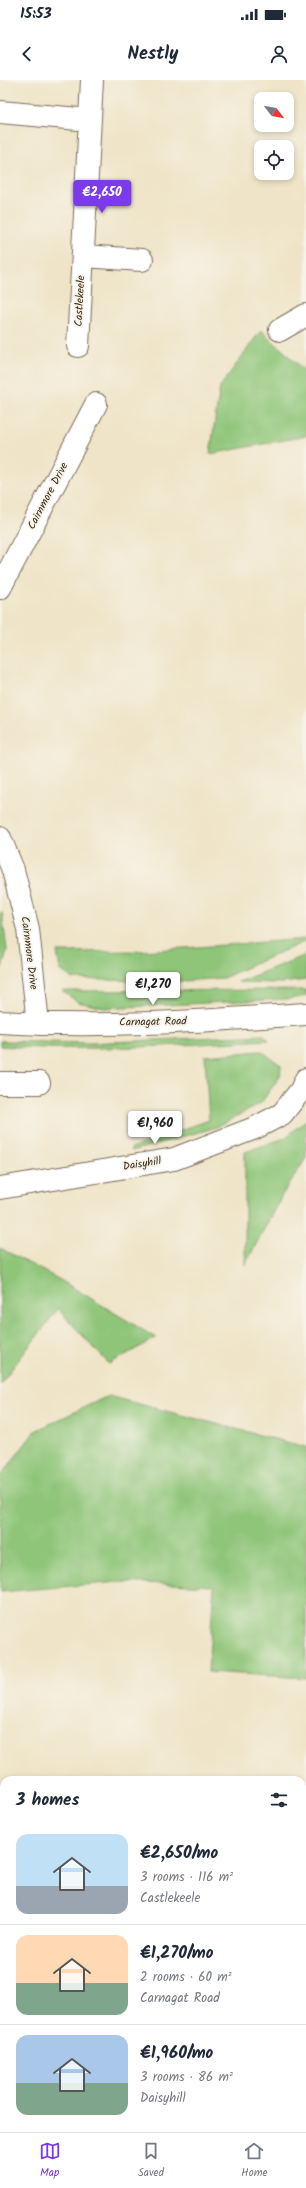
<!DOCTYPE html>
<meta charset="utf-8">
<style>
:root{--surface:#fff;--page:#f6f6f7;--text:#1f2937;--muted:#747a83;--line:#e0e1e3;--accent:#7c3aed}
body{margin:0;font-family:Kalam,sans-serif;background:var(--page);color:var(--text);height:100vh;display:flex;flex-direction:column;font-size:15px;white-space:nowrap}
*{box-sizing:border-box;margin:0}
p{font-size:13px;color:var(--muted)}
.icon{flex:none;width:22px;height:22px;fill:none;stroke:currentColor;stroke-width:2;stroke-linecap:round;stroke-linejoin:round}
.map{position:relative;flex:1;overflow:hidden}
.sheet{position:absolute;left:0px;top:1696px;width:306px;height:356px;display:flex;flex-direction:column;background:var(--surface);border-radius:12px 12px 0 0;box-shadow:0 2px 6px #0003}
.sheet>*{flex:none}
.needle{width:26px;rotate:121deg}
.fabs{position:absolute;left:254px;top:12px;display:grid;gap:8px}
.fabs a{display:grid;place-items:center;width:40px;height:40px;border-radius:8px;background:var(--surface);box-shadow:0 2px 6px #0003;font-size:20px}
.price{position:absolute;translate:-50% -34px;padding:0 9px;border-radius:4px;background:#fff;color:#222;font-size:13px;line-height:26px;filter:drop-shadow(0 1px 2px #0008)}
.price::after{content:'';position:absolute;left:50%;top:24px;width:12px;height:9px;margin-left:-6px;background:inherit;clip-path:polygon(0 0,100% 0,50% 100%)}
.price.current{background:var(--accent);color:#fff}
ul{padding:0;list-style:none}
li{display:flex;align-items:center;gap:12px;height:100px;padding:0 16px}
li+li{border-top:1px solid var(--line)}
li span{display:grid;place-items:center;flex:none;width:112px;height:80px;border-radius:12px;color:#555}
li>.icon{margin-inline-start:auto}
span .icon{width:48px;height:48px;fill:#fffc;stroke-width:1}
li b{font-size:17px}
h2{display:flex;justify-content:space-between;align-items:center;height:48px;padding:0 16px;font-size:17px}
.status{display:flex;justify-content:space-between;align-items:center;height:28px;padding:0 20px;background:var(--surface);direction:ltr}
.status svg{height:11px;fill:currentColor}
header{display:flex;justify-content:space-between;align-items:center;height:52px;padding:0 16px;background:var(--surface);font-size:18px;font-weight:700}
.tab-bar{display:flex;justify-content:space-around;align-items:center;height:56px;border-top:1px solid var(--line);background:var(--surface);font-size:11px;color:var(--muted)}
.tab-bar a{display:grid;justify-items:center;gap:2px}
.tab-bar .current{color:var(--accent)}
.map>svg:first-child{display:block}
</style>
<div class="status"><b>15:53</b><svg viewBox="0 0 49 12"><path d="M0 12V9h3v3zM5 12V6h3v6zM10 12V3h3v9zM15 12V0h3v12zM26 1h20v11H26zM47 4h2v5h-2z"/></svg></div>
<header><svg class="icon" aria-label="back" viewBox="0 0 24 24"><path d="M15 5l-7 7 7 7"/></svg>Nestly<svg class="icon" aria-label="person" viewBox="0 0 24 24"><circle cx="12" cy="8" r="4"/><path d="M4 21q1-7 8-7t8 7"/></svg></header>
<div class="map">
<svg width="306" height="2052" viewBox="0 0 306 2052">
<rect width="100%" height="100%" fill="#f7f3e8"/>
<filter id="ink" filterUnits="userSpaceOnUse"><feTurbulence type="fractalNoise" baseFrequency=".025" numOctaves="2"/><feDisplacementMap in="SourceGraphic" scale="8" xChannelSelector="R" yChannelSelector="G"/><feConvolveMatrix kernelMatrix="1 2 1 2 8 2 1 2 1" color-interpolation-filters="sRGB"/></filter>
<filter id="wash" filterUnits="userSpaceOnUse"><feTurbulence type="fractalNoise" baseFrequency=".012" numOctaves="4" result="noise"/><feDisplacementMap in="SourceGraphic" scale="16" xChannelSelector="R" yChannelSelector="G"/><feGaussianBlur stdDeviation="0.9" result="paint"/><feColorMatrix in="noise" values="0 0 0 0 0 0 0 0 0 0 0 0 0 0 0 0 0 1.4 0 .05"/><feComposite in="paint" operator="in"/></filter>
<g filter="url(#wash)">
<rect width="100%" height="100%" fill="#efe4c7"/>
<path fill="#f0d0e4" d="M0,1786h4v262h298v-243h4v247h-306z"/>
<path fill="#8ec578" stroke="#64784b" d="M261,250l45,42v64l-96,18 10,-67z
M2,832l5,38 -5,18 -2,1v-56z
M306,859v2l-83,37 -54,4 -96,-3 -13,-9 -3,-18 86,-1z
M306,875v25l-25,3 -43,-1z
M306,910v6l-17,3 -185,9 -26,-6 -16,-11z
M264,955l5,5c-90,5 -180,12 -269,6v-5l89,2z
M261,971l20,14 -1,11 -19,27 -44,24 -85,24 -1,-3 78,-28 -4,-64z
M306,1040v38l-24,37 -37,70v-113l40,-14z
M0,1168l62,33 94,57 -47,26 -51,-55 -58,75z
M108,1316l198,51v231l-98,-6 6,-86 -95,-4 -119,10v-115l35,-46z"/>
</g>
<g filter="url(#ink)">
<g fill="none" stroke-linecap="round" stroke-linejoin="round">
<defs>
<path id="minor" d="M0,32l90,8
M83,176l59,4
M280,250l26,-15
M78,266l14,-266
M0,508l96,-184
M0,758l13,32 15,59 10,95
M0,942c102,6 204,-1 306,-8
M0,1003h39
M0,1108l174,-29 81,-31 27,-14 19,-24 5,-11
M0,1764h4
M302,1766h4
M0,1829h4
M302,1837l4,-6
M49,2052v-4"/>
</defs>
<use href="#minor" stroke="#7a6b59" stroke-width="24"/>
<use href="#minor" stroke="#fff" stroke-width="22"/>
</g>
</g>
<g text-anchor="middle" dominant-baseline="central" stroke-width="3.5" stroke-linejoin="round" paint-order="stroke">
<g font-size="11" fill="#3b2a1e" stroke="#f7f3e8">
<text transform="translate(80 221) rotate(-87)">Castlekeele</text>
<text transform="translate(48 416) rotate(-62)">Cairnmore Drive</text>
<text transform="translate(29 873) rotate(83)">Cairnmore Drive</text>
<text transform="translate(153 942) rotate(-1)">Carnagat Road</text>
<text transform="translate(142 1084) rotate(-9)">Daisyhill</text>
</g>
</g>
</svg>
<div class="fabs">
<a><svg class="needle" viewBox="-14 -14 28 28"><path d="M0-13l5 13h-10z" fill="#e53935"/><path d="M0 13l5-13h-10z" fill="#747a83"/></svg></a>
<a><svg class="icon" aria-label="locate" viewBox="0 0 24 24"><circle cx="12" cy="12" r="6"/><path d="M12 2v4M12 18v4M2 12h4M18 12h4"/></svg></a>
</div>
<b class="price current" style="left:102px;top:134px">€2,650</b>
<b class="price" style="left:153px;top:926px">€1,270</b>
<b class="price" style="left:155px;top:1065px">€1,960</b>
<section class="sheet">
<h2>3 homes<svg class="icon" aria-label="filters" viewBox="0 0 24 24"><path d="M4 7h16M4 17h16"/><circle cx="9" cy="7" r="2"/><circle cx="15" cy="17" r="2"/></svg></h2>
<ul>
<li><span style="background:linear-gradient(#bfe0f5 65%,#9aa5b1 0)"><svg class="icon" aria-label="home" viewBox="0 0 24 24"><path d="M3 11l9-7 9 7M6 9v11h12V9"/></svg></span><div><b>€2,650/mo</b><p>3 rooms · 116 m²</p><p>Castlekeele</p></div></li>
<li><span style="background:linear-gradient(#ffd9b3 60%,#7fa58c 0)"><svg class="icon" aria-label="home" viewBox="0 0 24 24"><path d="M3 11l9-7 9 7M6 9v11h12V9"/></svg></span><div><b>€1,270/mo</b><p>2 rooms · 60 m²</p><p>Carnagat Road</p></div></li>
<li><span style="background:linear-gradient(#a9c7e8 60%,#7fa58c 0)"><svg class="icon" aria-label="home" viewBox="0 0 24 24"><path d="M3 11l9-7 9 7M6 9v11h12V9"/></svg></span><div><b>€1,960/mo</b><p>3 rooms · 86 m²</p><p>Daisyhill</p></div></li>
</ul>
</section>
</div>
<nav class="tab-bar">
<a class="current"><svg class="icon" aria-label="map" viewBox="0 0 24 24"><path d="M3 6l6-2 6 2 6-2v14l-6 2-6-2-6 2zM9 4v14M15 6v14"/></svg>Map</a>
<a><svg class="icon" aria-label="saved" viewBox="0 0 24 24"><path d="M7 4h10v16l-5-4-5 4z"/></svg>Saved</a>
<a><svg class="icon" aria-label="home" viewBox="0 0 24 24"><path d="M3 11l9-7 9 7M6 9v11h12V9"/></svg>Home</a>
</nav>
